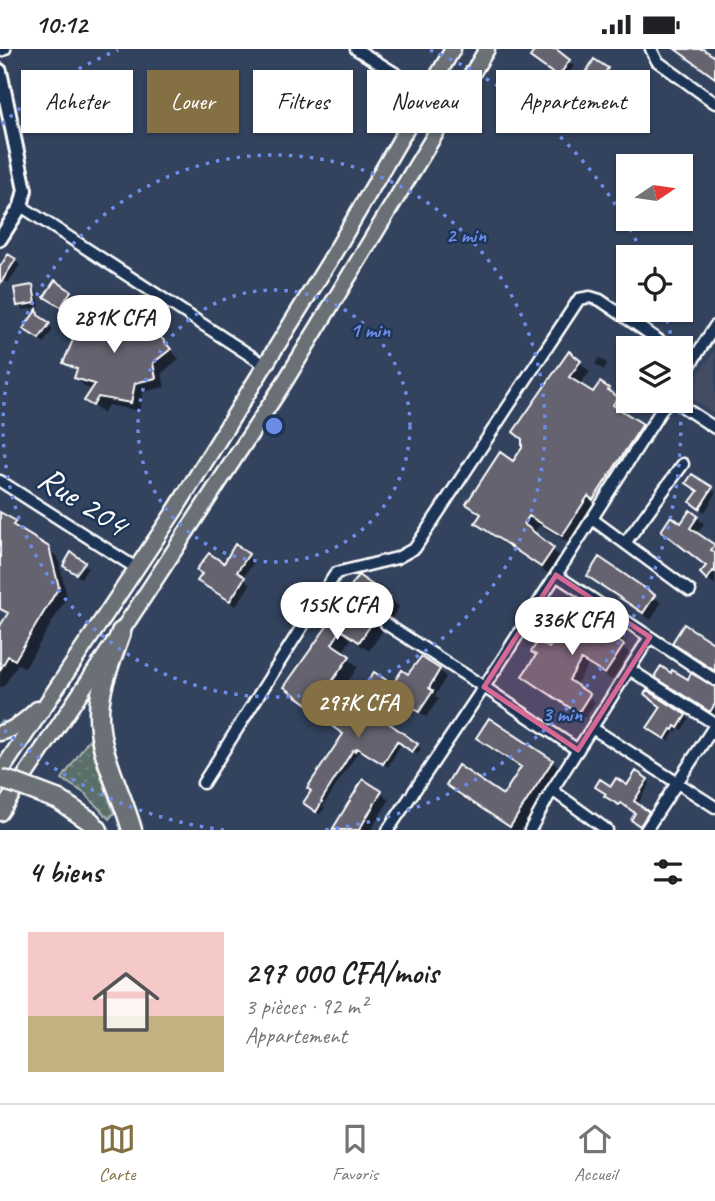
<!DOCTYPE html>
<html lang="fr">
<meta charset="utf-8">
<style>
:root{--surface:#fff;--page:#f6f6f6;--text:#202124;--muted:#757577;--line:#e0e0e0;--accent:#847042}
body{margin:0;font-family:Caveat,sans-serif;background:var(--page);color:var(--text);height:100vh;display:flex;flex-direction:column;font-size:26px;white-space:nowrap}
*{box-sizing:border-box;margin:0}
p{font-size:23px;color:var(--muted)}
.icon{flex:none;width:38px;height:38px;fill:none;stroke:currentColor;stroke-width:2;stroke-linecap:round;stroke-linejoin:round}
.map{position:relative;height:781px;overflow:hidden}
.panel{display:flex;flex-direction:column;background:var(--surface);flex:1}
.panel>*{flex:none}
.top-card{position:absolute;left:21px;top:21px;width:674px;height:63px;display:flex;gap:14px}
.needle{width:46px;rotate:77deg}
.controls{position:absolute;left:616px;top:105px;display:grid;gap:14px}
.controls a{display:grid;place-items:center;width:77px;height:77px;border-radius:0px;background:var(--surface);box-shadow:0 2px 5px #0004;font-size:35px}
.price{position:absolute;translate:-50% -60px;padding:0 16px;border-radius:24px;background:#fff;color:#222;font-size:23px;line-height:46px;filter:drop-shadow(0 2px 4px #0008)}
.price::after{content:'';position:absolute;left:50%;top:42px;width:21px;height:16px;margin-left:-10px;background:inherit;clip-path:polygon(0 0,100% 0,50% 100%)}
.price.selected{background:var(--accent);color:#fff}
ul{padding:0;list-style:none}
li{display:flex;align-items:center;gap:21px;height:175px;padding:0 28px}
li span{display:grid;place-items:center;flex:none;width:196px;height:140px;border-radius:0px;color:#555}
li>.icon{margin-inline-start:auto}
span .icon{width:84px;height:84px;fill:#fffc;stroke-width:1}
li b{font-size:30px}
h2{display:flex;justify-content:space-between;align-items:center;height:84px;padding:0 28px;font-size:30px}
.tag{padding:0 24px;border-radius:0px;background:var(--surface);box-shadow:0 2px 5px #0004;font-size:24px;line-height:63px}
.tag.selected{background:var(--accent);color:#fff}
.status{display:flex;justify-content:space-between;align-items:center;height:49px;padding:0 35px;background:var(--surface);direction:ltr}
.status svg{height:19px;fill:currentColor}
.menu{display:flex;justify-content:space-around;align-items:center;height:98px;border-top:2px solid var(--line);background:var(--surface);font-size:19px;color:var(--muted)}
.menu a{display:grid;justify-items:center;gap:4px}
.menu .selected{color:var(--accent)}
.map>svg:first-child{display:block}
</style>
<div class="status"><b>10:12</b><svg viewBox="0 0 49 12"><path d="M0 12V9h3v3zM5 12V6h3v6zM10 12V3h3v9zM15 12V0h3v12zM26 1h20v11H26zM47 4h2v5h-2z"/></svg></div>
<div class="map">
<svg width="715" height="781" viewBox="0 0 715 781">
<defs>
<pattern id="grass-dots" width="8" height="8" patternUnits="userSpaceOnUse" patternTransform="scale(1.75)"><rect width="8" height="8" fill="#5a6e6a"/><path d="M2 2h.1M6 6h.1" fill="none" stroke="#738480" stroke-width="1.8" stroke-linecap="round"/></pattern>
</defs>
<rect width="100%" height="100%" fill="#33435e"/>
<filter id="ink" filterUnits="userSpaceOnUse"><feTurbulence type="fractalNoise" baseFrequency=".0143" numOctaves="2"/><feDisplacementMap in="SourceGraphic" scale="14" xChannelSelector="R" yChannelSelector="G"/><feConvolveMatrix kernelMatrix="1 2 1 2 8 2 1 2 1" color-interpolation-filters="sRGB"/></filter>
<g filter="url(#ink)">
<path fill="#424d63" d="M715,301v64l-30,-20z"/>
<path fill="url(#grass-dots)" stroke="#acb6b4" stroke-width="2" d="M90,689l5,21 19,54 -5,6 -25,-26 -22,-14z"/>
<path fill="#0007" d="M538,0h14l22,17 -11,15 -26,-19z
M595,13l17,12 -8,12 -12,-8z
M15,211l5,5 -12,18 -8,-7v-6z
M32,238l5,5 3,15 -16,3 -5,-5z
M70,243l5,5 -9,13 -15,-9z
M37,263l4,3 1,5 11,9 -9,14 -14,-10z
M137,284h20l22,26 -17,14 3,14 -22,5 -3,19 -32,-6 -5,9 -16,-14 7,-10 -9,-3 -9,-9 2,-5 -12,-10z
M640,289l8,6 4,4h-19z
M599,309l8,5 -3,7 -9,-6z
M580,313l10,10 -11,13 14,9 15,-5 19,19 -3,5 18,12 10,10 -48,74 -32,36 -32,-20 -7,9 30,25 -11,17 -65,-43 -10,-10 5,-7 -14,-12 46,-41 9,-14 1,-9 -8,-8z
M712,440l3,3v3l-10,17 -8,-5z
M0,465l15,9 9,9 24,17 10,9 9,39 -42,71 -7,-4 -14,22 -4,1v-58l8,-13 -8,-8z
M697,468l7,7 -8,11 19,13v37l-13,-12 6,-6 -27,-42z
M236,498l18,15 -11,16 7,7 -14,21 -30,-19 -6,-7 25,-14z
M84,514l4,5 -7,10 -16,-12z
M589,527l65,20 7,7 -10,17 -55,-37z
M356,540l33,9 10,9 -30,44 -18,-12 -9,14 16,14 -35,49 -27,-20 -9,-9z
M618,578l6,6 -6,10 11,10 -17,27 -24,-15 -13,21 20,16 -10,16 -54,-36 -7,-6 26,-26z
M439,621l7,7 -11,19 4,3 -13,18 -29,-19 -6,-6 -16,24 42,29 4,4 -4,5 -16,-10 -13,23 -26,-16 -2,3 -2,-2 -35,54 2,2 -5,6 -11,-7 44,-89 12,-17 9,-27 19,13 15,-11z
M672,626l43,14v27l-52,-35z
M685,667l4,3 -7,11 -2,-2 -3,4 -2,-1 -6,10 -20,-13z
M478,689l74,23 10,10 -37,59h-13l-54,-35 -10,-10 56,12 17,-28 -33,-21z
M647,731l3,3 -13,22 14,11 -7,12 -8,-5 1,-10 -12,-8 -2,2 -13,-8 2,-11 16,-1z
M363,733l18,11 8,7 -18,30h-37z"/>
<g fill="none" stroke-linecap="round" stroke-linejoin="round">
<path stroke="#91a8bc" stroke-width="3.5" d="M0,674l3,-1"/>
</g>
<path fill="#656370" stroke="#fff" stroke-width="2" d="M536,0h20l14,11 -12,17 -28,-20z
M675,0h28l12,8v21z
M594,10l14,9 -9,15 -14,-9z
M8,205l8,5 -16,25v-17z
M55,231l16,11 -10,16 -17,-10z
M33,236l3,18 -19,3 -3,-18z
M108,250l28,32 12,-9 23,27 -18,14 3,15 -21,5 -4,20 -33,-6 -5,9 -9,-5 11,-17 -21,-6 3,-9 -14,-6 13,-30z
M37,260l1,6 12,8 -11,16 -16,-10z
M569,302l12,10 -12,16 24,15 7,-10 9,6 -1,2 10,7 -5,8 30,19 -50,76 -5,-4 -26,40 -33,-20 -5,8 30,24 -13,19 -66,-44 6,-9 -15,-10 34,-52 13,9 9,-13v-9l-9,-7z
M692,425l21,13 -14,22 -9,-7 8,-11 -12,-8z
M690,461l8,6 -8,12 25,17 -4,5 4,2v20l-2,-1 -6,9 -7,-7 6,-7 -45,-35 10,-15 10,7z
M0,463l16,9 -3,4 36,22 10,40 -44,73 -7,-4 -8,14v-44l8,-13 -8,-4z
M235,495l14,10 -12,18 8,5 -15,24 -33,-20 5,-7 -6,-4 13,-17 15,10z
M71,503l14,10 -9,12 -13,-8z
M599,508l56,38 -12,18 -56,-37z
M358,526l32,22 -31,45 -18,-12 -9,14 18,12 -37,52 -29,-21 70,-99 -3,-2z
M566,558l36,23 7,-11 10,7 -7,11 12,8 -19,29 -24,-14 -12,20 21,14 -12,19 -56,-37 14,-21 -5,-3 7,-11 11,7 11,-16 -7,-5z
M684,575l31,20v27l-43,-28z
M421,608l19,12 -11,19 4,3 -14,21 -31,-21 14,-21 6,4z
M661,617l10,7 1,-3 16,9 3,-6 24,14v17l-5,8 -54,-34 -1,-3z
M374,623l17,11 -19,28 46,33 -6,8 -15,-11 -14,23 -26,-16 -2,3 -2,-1 -32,51 1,1 -6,10 -13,-9 8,-12 -4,-3 36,-54 -10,-7 6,-8 -2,-2 6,-9 9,7 11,-14 -4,-3 7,-9 -2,-2z
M647,641l39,25 -8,13 -3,-2 -2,4 -2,-1 -6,10 -18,-11 14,-21 -17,-13z
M489,669l64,42 -43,67 -64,-42 12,-20 45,30 18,-28 -45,-29z
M636,722l12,8 -14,22 15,11 -9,14 -9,-6 4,-7 -14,-10 -2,2 -15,-9 2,-2 -11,-7 5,-8 11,7 5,-8 11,7z
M363,730l19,12 -23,39h-27z"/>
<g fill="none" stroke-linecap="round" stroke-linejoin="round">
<defs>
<path id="street" d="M356,0l71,44
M651,0l6,12 58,42
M0,2l5,-2
M21,157l244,159
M681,307l10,7
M681,330l34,-53
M674,352l41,27
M0,432l136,87
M592,470l98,72
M625,494l58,-79
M556,526l159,105
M386,575l98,63 94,63
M629,620l86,55
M592,679l123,79
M203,734l133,-210 61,-15 18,-10 164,-249 11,-2 10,3 70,48
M552,741l55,40
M388,781l112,-167 167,-262
M530,781l22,-40 98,-153
M646,781l69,-105"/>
<path id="secondary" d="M0,22l25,119 -4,16 -21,33"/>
<path id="primary" d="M0,684c15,-3 27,-14 37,-24
M0,724l176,-264 153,-247 124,-213
M0,764l121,-181 163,-249 203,-334"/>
<path id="highway" d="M121,583c-7,21 -16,41 -20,62 -10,48 19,92 31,136
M59,751l31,21 8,9"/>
</defs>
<use href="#street" stroke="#fff" stroke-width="15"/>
<use href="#secondary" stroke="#fff" stroke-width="18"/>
<use href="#primary" stroke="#fff" stroke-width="19"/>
<use href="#highway" stroke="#fff" stroke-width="23"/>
<use href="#street" stroke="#1d3557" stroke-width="10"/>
<use href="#secondary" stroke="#1d3557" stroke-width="12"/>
<use href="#primary" stroke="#6b6f75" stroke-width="14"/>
<use href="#highway" stroke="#6b6f75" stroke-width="18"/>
<defs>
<path id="highway-bridge" d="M0,730l14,4 45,17"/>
</defs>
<use href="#highway-bridge" stroke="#fff" stroke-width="23" stroke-linecap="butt"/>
<use href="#highway-bridge" stroke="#6b6f75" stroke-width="18"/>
</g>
</g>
<path fill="#d76994" fill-opacity="0.2" stroke="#d76994" stroke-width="5" stroke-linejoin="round" d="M556,526l94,62 -72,113 -94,-63z"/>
<g fill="none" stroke="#6c8ce6" stroke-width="3.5" stroke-dasharray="3.5 7">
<circle cx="274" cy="377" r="136"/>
<circle cx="274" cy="377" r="271"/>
<path d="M224 781A407 407 0 0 1 2 679M2 75A407 407 0 0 1 118 1M430 1A407 407 0 0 1 644 208M664 261A407 407 0 0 1 673 296M680 352A407 407 0 0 1 324 781"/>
</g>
<g text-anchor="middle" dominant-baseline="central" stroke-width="5" stroke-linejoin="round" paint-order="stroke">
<g font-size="35" fill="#fff" stroke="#1d3557">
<text transform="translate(83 452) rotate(33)">Rue 204</text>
</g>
</g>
<circle cx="274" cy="377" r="10" fill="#6c8ce6" stroke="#1d3557" stroke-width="3.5"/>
<g font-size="21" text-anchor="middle" font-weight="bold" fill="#6c8ce6" stroke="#1d3557" stroke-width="5" stroke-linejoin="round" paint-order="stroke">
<text x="466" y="193">2 min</text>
<text x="370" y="288">1 min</text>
<text x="562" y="672">3 min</text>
</g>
</svg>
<div class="controls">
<a><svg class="needle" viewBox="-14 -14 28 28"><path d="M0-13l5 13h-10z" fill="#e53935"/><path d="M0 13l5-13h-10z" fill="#757577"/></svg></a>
<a><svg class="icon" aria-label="locate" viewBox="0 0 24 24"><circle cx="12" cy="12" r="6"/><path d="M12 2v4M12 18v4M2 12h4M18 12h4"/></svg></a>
<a><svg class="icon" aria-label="layers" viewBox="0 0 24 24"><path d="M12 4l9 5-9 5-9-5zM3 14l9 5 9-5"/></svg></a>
</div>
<b class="price" style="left:114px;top:306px">281K CFA</b>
<b class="price" style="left:337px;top:593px">155K CFA</b>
<b class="price" style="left:572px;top:608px">336K CFA</b>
<b class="price selected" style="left:358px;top:691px">297K CFA</b>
<div class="top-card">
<a class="tag">Acheter</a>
<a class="tag selected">Louer</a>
<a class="tag">Filtres</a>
<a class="tag">Nouveau</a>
<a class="tag">Appartement</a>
</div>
</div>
<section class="panel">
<h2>4 biens<svg class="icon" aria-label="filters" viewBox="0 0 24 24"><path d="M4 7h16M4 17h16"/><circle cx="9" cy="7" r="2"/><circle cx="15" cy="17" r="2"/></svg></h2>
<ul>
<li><span style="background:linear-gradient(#f6c9c9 60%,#c2b280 0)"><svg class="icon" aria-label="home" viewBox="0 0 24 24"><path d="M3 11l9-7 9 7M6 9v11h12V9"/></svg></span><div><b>297 000 CFA/mois</b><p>3 pièces · 92 m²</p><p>Appartement</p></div></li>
</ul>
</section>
<nav class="menu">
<a class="selected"><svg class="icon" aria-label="map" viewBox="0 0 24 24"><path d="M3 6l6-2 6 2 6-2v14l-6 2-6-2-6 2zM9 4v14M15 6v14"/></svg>Carte</a>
<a><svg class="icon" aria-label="saved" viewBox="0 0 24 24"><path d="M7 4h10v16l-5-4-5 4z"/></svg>Favoris</a>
<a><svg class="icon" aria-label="home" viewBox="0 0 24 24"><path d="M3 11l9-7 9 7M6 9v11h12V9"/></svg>Accueil</a>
</nav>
